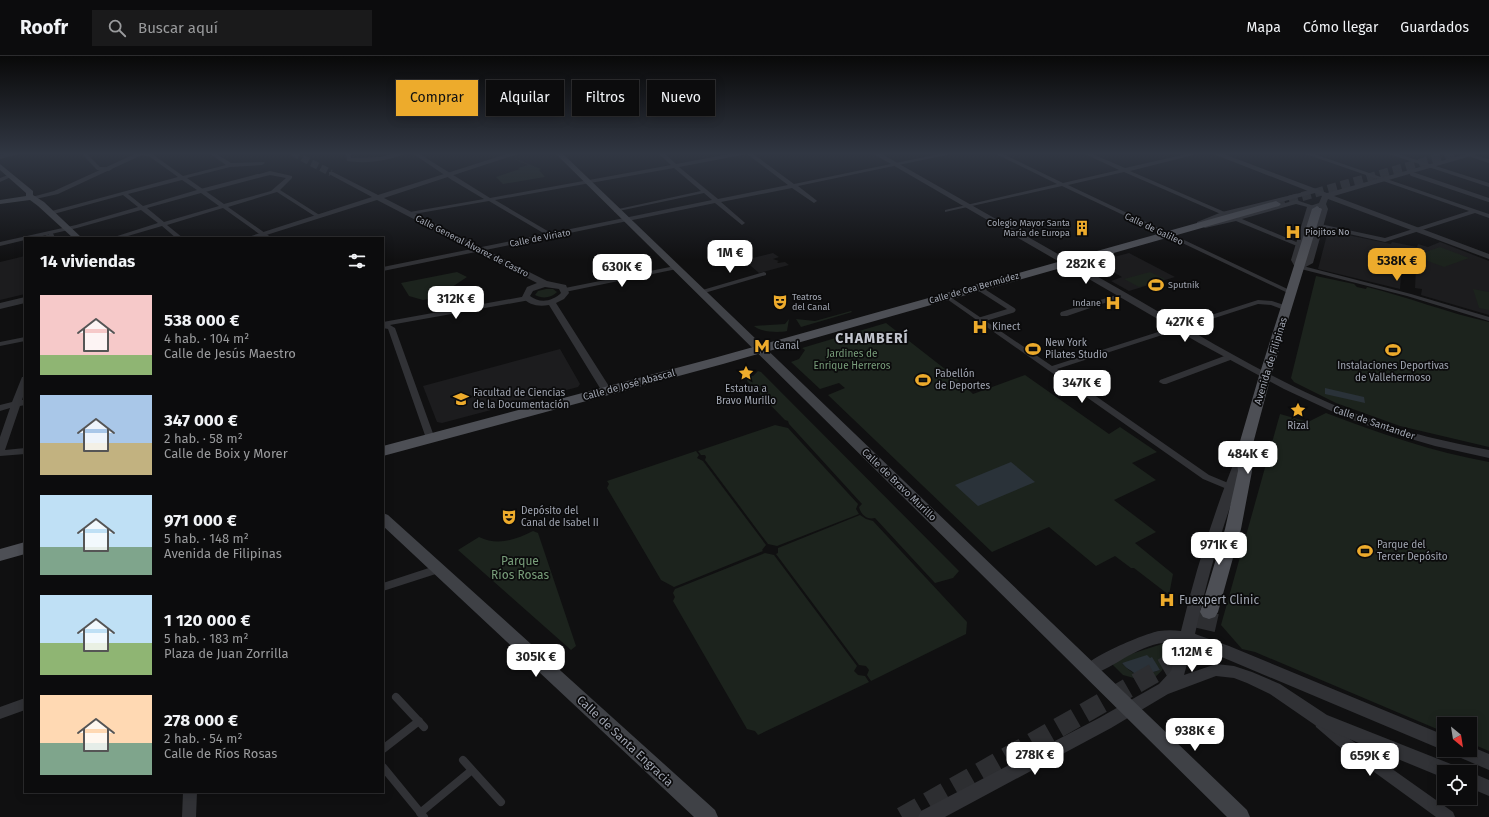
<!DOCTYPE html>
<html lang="es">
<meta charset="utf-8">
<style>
:root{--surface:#0c0c0d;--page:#1a1a1b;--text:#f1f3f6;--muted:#9a9b9d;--line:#2c2c2e;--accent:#edab2c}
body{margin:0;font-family:"Fira Sans",sans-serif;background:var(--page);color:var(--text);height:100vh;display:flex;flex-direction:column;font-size:15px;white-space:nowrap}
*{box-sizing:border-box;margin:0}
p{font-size:13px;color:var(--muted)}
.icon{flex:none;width:22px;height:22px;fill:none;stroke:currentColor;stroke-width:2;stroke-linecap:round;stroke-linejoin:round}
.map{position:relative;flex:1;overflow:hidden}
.drawer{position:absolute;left:24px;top:181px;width:360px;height:556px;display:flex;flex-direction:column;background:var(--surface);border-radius:0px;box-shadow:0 2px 10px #0003,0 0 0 1px var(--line)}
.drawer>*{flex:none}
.top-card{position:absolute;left:396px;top:24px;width:380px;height:36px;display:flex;gap:8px}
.needle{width:26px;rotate:150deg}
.tools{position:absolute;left:1437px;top:661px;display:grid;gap:8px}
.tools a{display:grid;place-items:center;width:40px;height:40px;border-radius:0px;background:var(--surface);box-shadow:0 2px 10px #0003,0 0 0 1px var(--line);font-size:20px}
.price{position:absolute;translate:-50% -34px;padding:0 9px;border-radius:8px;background:#fff;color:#222;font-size:13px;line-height:26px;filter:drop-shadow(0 1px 2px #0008)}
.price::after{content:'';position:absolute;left:50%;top:24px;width:12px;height:9px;margin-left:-6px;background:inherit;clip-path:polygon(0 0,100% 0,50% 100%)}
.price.current{background:var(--accent);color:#111}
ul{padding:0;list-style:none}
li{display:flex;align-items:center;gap:12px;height:100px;padding:0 16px}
li span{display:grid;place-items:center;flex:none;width:112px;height:80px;border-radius:0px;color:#555}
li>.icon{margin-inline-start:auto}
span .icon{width:48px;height:48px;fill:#fffc;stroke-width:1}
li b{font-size:17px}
h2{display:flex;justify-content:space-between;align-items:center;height:48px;padding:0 16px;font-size:17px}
.tag{padding:0 14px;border-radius:0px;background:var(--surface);box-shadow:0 2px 10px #0003,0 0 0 1px var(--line);font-size:14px;line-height:36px}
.tag.current{background:var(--accent);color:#111}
header{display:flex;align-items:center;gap:24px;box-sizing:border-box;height:56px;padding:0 20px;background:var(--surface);border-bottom:1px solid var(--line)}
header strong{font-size:19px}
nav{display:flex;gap:22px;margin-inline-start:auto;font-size:14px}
.search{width:280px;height:36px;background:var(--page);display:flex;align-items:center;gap:10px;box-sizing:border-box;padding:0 14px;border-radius:0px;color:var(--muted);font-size:15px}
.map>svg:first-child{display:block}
</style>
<header>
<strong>Roofr</strong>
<div class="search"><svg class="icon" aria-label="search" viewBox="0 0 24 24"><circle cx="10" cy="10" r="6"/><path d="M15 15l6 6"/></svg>Buscar aquí</div>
<nav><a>Mapa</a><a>Cómo llegar</a><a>Guardados</a></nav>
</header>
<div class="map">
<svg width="1489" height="761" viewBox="0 0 1489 761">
<rect width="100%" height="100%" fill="#101011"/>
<path fill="#1c1c1e" d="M1328,175l63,13 1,-2 25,5 1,-3 10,3 12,-5 49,19v54l-68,-20 1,-6 -7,-1 1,-20 -14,-3 -2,24 -82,-20z
M773,197l6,4 -6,2 6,2 -2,1 1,1 7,-1 4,3 -30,8 -15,-13z
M1129,197l46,24 -46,14 -18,-10 11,-4 -27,-15z
M25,200v38l-25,6v-38z
M560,293l20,35 -2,3 -136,36 -5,-1 -14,-36z"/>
<path fill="#1c231d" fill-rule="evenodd" d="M514,103h2l25,10 -2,1 6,7 -42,7 -7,-7 24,-8 -2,-1 10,-3z
M1440,191l29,11 -25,9 -30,-11z
M457,216l10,5 -15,10 10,5 -39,8 -14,-4 -8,-13z
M1150,216l15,7 -26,8 -15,-8z
M1316,220l38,8 3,3 9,2 1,-2c41,10 81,26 122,35v125l-89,-21 -64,-23 -42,-21 -3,-4z
M546,233h7l4,3c-5,6 -15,7 -22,3l3,-4z
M1473,233l16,3v18l-10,-2z
M851,255l1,1 -51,15 -5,-8 19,2z
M789,263l-2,12c-9,2 -26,1 -33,-5l31,-2z
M886,267l68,53 19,18 52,-19 84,59 11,-7 37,25 -25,11 24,17 -42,20 42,32 -21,11 38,31 -4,21 -35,-27h-3l-16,-12 -19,10 -47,-39 -57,25 -164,-157 17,-7 -6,-5 -19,6 -29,-27 8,-3 6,-9 -3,-2z
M758,315l3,1 198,199 -6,7 -18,5 -60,-65c-8,2 -14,-3 -16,-11l3,-3 -73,-80 -1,-3 -3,-1 -38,-39 1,-5h5z
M1326,357c53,20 107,39 163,49v289l-19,-8v-19h-26v8l-189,-80 -13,-3 -21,-24 59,-211 28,8z
M775,369l13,3 70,76 -2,5 3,5 -82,32 -9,-2 -63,-84 1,-3 -1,-2h-4l-3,-4z
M696,395l3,4 -2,3 6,3 63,84 -4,5 1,1 -89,36 -13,-7 -54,-92 2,-4 -2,-3z
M860,459l6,4 7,2 94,101 -1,12 -95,47 -4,-6 2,-5 -3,-4 -7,-1 -83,-111 2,-1v-5z
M533,475l5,2 38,113 -5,4 -113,-100 21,-13c19,9 36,3 54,-6z
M765,497l9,2 83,111 -3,5 4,4 7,1 4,6 -111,53 -3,-4 -8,-2 -74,-128 2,-4 -2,-4 2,-4z
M1165,587l4,2c4,16 -9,30 -21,37l-25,-7 -11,-11 19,-10zM1150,602l10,12 -23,7c-4,-6 -10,-7 -15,-14z"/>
<path fill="#2a3239" d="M1325,332l39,9 1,6 -40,-9z
M1011,406l24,20 -57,24 -23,-21z
M1147,599l3,3 2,-1 8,13 -23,7c-4,-7 -10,-7 -15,-14z"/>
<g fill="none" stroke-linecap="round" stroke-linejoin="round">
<path stroke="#2d2e31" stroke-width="7" stroke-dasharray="7 3.5" stroke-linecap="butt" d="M293,97l38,20"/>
<path stroke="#2d2e31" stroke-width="9" stroke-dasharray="9 4.5" stroke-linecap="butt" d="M1276,148l180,-51"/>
<path stroke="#2d2e31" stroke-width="20" stroke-dasharray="20 10" stroke-linecap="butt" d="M902,761l291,-166 10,-13 6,-26"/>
<path stroke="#313236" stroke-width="4" d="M1412,118l77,26
M201,135l57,-15
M48,182l-1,-1 5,-1 -1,-2"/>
<path stroke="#313236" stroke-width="5" d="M977,231l36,23 -33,10"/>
<path stroke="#313236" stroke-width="8" d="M396,641l28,30
M383,693l36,-28
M463,704l38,42
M383,711l41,50
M420,757l52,-43"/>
<path fill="#313236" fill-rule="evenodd" d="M10,97h12l-22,6v-4z
M81,97h5l14,14h9l3,2 -3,2 -12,-1z
M141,97l11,1 31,22 43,-11 -17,-12h6l16,10 33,-1 1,1 -3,2 -32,2 -43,11 37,26 47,-13 15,-13 -16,-3 -12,3 -3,-2 1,-1 14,-4 22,5v2l-12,12 41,26 -5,1 -39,-25 -49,15 44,31h-7l-42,-30 -56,17 16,13h-7l-14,-12 -41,12h-10l47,-15 -17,-13 -64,18 -43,10h-9v2l-25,6v-4l76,-17 62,-18 -15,-12 -73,20 -3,-2 1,-1 130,-35 -29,-21 -8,-1zM182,124l15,10 -54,16 -15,-12zM201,137l18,13 -55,16 -17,-14z
M346,97h5v5l30,-1 15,-4h10c-16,8 -41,11 -59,8z
M412,97h6l72,45 181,-33 -13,-12h6l12,11 59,-11h17l42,31 150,-31h12l-158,33 18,14 1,1 -3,2 -22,-15 -71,14 23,20 1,1 -3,2 -27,-22 -160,33 -3,2 -3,-1 -166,34v-4l162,-33 -56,-33 -81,14v-2l2,-1 74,-13 -32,-19zM747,98l41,31 -70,14 -39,-32zM674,112l27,23 -87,19v2l90,-19 8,7 -161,33 -56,-33z
M994,97h7l62,30 56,-13 -36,-17h7l35,15 66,-15h10l-71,18 97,42v2h-4l-99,-43 -56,13 228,108 -2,1h-4l-228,-108 -117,26v-2l112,-26z
M1303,97h8l166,57 12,4v4l-14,-5 -90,29 -67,-15 -1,-1 3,-2 65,14 84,-27z
M1386,97h9l94,30v4z
M1468,98l21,5v4l-21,-7z
M8,119l5,1 -13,6v-4z
M1296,144l18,6 -3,2 -15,-4 -54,15 59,25v2h-4l-61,-25 -31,7 -3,-2z
M1299,209l112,29 78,23v4l-82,-25 -110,-28v-2z
M675,210l2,1v2l-112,23 -3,-2 3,-2z
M764,216l2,1v2l-65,19 -4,-2 2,-1z
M1123,237l4,2 -2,1 -58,20h-6l-1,-2 1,-2z
M946,238l106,72 206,-66 14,1 18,6 1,2 -4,2 -16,-6 -13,-1 -201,65 152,106 24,10 2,2 -2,2h-6l-24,-10 -259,-182 -2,-1z
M527,240l4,2 -1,2 -140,25 5,3 40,111 -5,3 -3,-1 -39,-112 -5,-1v-6z
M25,281v4l-25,5v-4z
M1227,299h3l4,2 -1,2 -67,25h-3l-4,-2 1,-2z
M22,321h3v14l-3,9 3,-1v6l-5,1 -15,44 20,-2v6l-25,2v-19l10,-29 -10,3v-6l12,-3z
M438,509l4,1 1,3 -1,3 -59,19v-8z
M25,642v12l-25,9v-12z
M1321,661l5,2 21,18 106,75 2,5h-19l-99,-72 -21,-18 -1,-4 1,-4z
M183,736h14l-1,25h-14z"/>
<path fill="#313236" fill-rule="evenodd" d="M137,97h9l-88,41 -27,6 -3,-2 26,-7z
M510,97h11l-137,45 163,83 19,4 3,8 -5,6 -8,4 56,88 -1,2h-8l-54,-88c-11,2 -20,0 -27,-8l5,-10 10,-4 -160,-83 -120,38h-12l127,-41 -43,-23v-2h4l45,23zM545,231l14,2 2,4c-8,8 -21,11 -31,3l3,-5z
M872,97h8c80,46 161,91 241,137 80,46 159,96 246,128 39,15 81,24 122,32v8l-54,-12 -58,-17 -35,-13 -58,-27 -85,-46z
M1211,97h10l106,40 143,-40h11l-147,43 155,58v5l-161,-60 -2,5 2,5 -15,54 -11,6h-6l-5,-9 16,-53 12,-4 3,-7 -7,-3 -87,23 -25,10h-6v-4l25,-10 86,-21zM1320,151v2l-15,53 -4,1 -2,-3 15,-52z
M25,241v6l-25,6v-6z
M1243,395l4,1 2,3c-23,58 -41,119 -54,179l34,12 215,89v15h1h-1l-6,-2 -240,-101 -6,-1 -8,29 32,-11 18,2 18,6 28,12 47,31 129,51 2,6h-14v6l-129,-53 -45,-31 -23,-11 -13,-5 -18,-2 -48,18 -57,34 -166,89h-27l3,-6 178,-93 60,-34 12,-13 7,-28c-34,-5 -59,23 -89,33l-5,-1 -2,-5c6,-13 62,-36 77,-39 7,-1 15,-1 22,0 14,-59 33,-119 56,-176l2,-3z
M1470,690l19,8v16l-35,-15 -2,-5h18z
M1470,716l19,8v16l-19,-8z"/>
<path fill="#3f4146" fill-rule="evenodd" d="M555,97h7l685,657 3,7h-23z
M0,108l33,27v4l11,7 38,36h-9l-35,-32 -8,-6 -30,4v-4l26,-4v-3l-26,-23z
M383,457l5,2 327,295 3,7h-24l-311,-291z"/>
<path fill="#4d4f55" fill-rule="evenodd" d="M1276,145l5,3 -2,2 -556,158 -340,92v-10l331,-88z
M1317,150l5,3 -51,167 -21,79 2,16 -11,58 -23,83 -3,5 -6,2 -6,-2 -3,-5 25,-83 13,-58 -2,-16 23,-79 53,-167z
M25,486v12l-25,7v-12z"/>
</g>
<linearGradient id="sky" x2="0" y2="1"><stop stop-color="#090909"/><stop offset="0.48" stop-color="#313743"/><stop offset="1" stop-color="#313743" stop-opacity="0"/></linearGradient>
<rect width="1489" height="204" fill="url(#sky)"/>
<defs>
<symbol id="building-bare" viewBox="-9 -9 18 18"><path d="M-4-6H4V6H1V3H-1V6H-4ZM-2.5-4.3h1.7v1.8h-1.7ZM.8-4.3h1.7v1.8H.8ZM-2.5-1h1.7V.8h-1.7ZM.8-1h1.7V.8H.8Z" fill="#edab2c" stroke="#0b0b0c" stroke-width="2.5" paint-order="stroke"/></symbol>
<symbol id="hospital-bare" viewBox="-9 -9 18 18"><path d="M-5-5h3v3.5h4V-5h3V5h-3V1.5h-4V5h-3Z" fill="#edab2c" stroke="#0b0b0c" stroke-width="2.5" paint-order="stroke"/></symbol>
<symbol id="stadium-bare" viewBox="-9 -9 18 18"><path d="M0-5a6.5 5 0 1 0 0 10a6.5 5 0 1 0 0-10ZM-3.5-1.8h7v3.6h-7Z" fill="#edab2c" stroke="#0b0b0c" stroke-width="2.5" paint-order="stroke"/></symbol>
<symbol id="theatre-bare" viewBox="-9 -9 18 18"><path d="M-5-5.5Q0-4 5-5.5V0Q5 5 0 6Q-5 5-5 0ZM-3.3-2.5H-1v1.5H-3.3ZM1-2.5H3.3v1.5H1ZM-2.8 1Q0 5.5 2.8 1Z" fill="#edab2c" stroke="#0b0b0c" stroke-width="2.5" paint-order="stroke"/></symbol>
<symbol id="metro-bare" viewBox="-9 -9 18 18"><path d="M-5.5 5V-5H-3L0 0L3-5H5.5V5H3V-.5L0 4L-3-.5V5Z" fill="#edab2c" stroke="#0b0b0c" stroke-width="2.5" paint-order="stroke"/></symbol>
<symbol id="sight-bare" viewBox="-9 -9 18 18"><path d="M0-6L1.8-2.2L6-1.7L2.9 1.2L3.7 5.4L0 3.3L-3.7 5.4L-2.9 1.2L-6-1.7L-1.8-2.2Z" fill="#edab2c" stroke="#0b0b0c" stroke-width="2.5" paint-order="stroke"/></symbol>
<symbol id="university-bare" viewBox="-9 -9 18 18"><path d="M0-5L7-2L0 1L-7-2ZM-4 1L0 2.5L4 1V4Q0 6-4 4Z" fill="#edab2c" stroke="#0b0b0c" stroke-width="2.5" paint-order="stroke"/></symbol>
</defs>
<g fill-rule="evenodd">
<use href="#building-bare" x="1071" y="161" width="22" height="22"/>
<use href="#hospital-bare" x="1282" y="165" width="22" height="22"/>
<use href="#stadium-bare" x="1145" y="218" width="22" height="22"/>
<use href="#theatre-bare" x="769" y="235" width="22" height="22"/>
<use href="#hospital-bare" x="1102" y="236" width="22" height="22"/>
<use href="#hospital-bare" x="969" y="260" width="22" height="22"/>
<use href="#metro-bare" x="751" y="279" width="22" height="22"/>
<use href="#stadium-bare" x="1022" y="282" width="22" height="22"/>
<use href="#stadium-bare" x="1382" y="283" width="22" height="22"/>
<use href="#sight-bare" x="735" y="306" width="22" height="22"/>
<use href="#stadium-bare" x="912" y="313" width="22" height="22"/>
<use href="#university-bare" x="450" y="332" width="22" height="22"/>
<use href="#sight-bare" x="1287" y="343" width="22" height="22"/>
<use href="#theatre-bare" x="498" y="450" width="22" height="22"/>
<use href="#stadium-bare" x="1354" y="484" width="22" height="22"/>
<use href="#hospital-bare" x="1156" y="533" width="22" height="22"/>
</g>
<g text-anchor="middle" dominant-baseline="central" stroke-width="3.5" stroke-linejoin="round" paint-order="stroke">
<g font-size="9" fill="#a1a6b2" stroke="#0b0b0c" text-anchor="start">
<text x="1070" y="167" text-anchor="end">Colegio Mayor Santa<tspan x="1070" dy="10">María de Europa</tspan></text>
<text x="1305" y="176">Piojitos No</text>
<text x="1168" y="229">Sputnik</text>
<text x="792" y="241">Teatros<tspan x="792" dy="10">del Canal</tspan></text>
<text x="1101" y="247" text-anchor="end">Indane</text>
</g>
<g font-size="9" fill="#a1a6b2" stroke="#0b0b0c">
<text transform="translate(1154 173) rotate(25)">Calle de Galileo</text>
<text transform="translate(540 182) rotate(-11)">Calle de Viriato</text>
<text transform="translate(472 190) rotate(27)">Calle General Álvarez de Castro</text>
<text transform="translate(974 232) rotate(-16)">Calle de Cea Bermúdez</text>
</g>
<g font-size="10" fill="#a1a6b2" stroke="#0b0b0c" text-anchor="start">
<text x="992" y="271">Kinect</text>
<text x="1045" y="287">New York<tspan x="1045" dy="12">Pilates Studio</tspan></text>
<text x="774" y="290">Canal</text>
<text x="1393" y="310" text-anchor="middle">Instalaciones Deportivas<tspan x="1393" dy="12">de Vallehermoso</tspan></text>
<text x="935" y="318">Pabellón<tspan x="935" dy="12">de Deportes</tspan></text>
<text x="746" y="333" text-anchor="middle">Estatua a<tspan x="746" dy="12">Bravo Murillo</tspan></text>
<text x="473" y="337">Facultad de Ciencias<tspan x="473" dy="12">de la Documentación</tspan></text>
<text x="1298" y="370" text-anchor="middle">Rizal</text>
<text x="521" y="455">Depósito del<tspan x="521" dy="12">Canal de Isabel II</tspan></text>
<text x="1377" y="489">Parque del<tspan x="1377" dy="12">Tercer Depósito</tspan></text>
</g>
<g font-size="10" fill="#789d7a" stroke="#0b0b0c">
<text x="852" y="298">Jardines de<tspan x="852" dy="12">Enrique Herreros</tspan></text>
</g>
<g font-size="10" fill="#a1a6b2" stroke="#0b0b0c">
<text transform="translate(1271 305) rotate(-73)">Avenida de Filipinas</text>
<text transform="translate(629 329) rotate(-15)">Calle de José Abascal</text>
<text transform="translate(1374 367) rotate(19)">Calle de Santander</text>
<text transform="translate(899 429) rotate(44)">Calle de Bravo Murillo</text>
</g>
<g font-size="12" fill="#789d7a" stroke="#0b0b0c">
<text x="520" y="505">Parque<tspan x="520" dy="14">Ríos Rosas</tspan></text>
</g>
<g font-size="12" fill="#a1a6b2" stroke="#0b0b0c" text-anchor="start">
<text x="1179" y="544">Fuexpert Clinic</text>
</g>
<g font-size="12" fill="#a1a6b2" stroke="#0b0b0c">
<text transform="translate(625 685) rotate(43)">Calle de Santa Engracia</text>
</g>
<g font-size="14" font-weight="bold" letter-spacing="1" fill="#c2c5ce" stroke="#0b0b0c">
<text x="872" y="282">CHAMBERÍ</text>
</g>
</g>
</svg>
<div class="tools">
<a><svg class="needle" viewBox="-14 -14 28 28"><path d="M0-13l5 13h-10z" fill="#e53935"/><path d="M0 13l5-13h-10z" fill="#9a9b9d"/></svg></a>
<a><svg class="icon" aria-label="locate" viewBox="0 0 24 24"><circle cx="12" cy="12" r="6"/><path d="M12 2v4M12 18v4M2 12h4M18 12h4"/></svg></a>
</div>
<b class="price" style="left:730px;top:218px">1M €</b>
<b class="price current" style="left:1397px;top:226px">538K €</b>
<b class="price" style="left:1086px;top:229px">282K €</b>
<b class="price" style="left:622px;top:232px">630K €</b>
<b class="price" style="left:456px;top:264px">312K €</b>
<b class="price" style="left:1185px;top:287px">427K €</b>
<b class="price" style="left:1082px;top:348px">347K €</b>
<b class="price" style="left:1248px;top:419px">484K €</b>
<b class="price" style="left:1219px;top:510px">971K €</b>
<b class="price" style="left:1192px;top:617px">1.12M €</b>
<b class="price" style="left:536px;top:622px">305K €</b>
<b class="price" style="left:1195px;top:696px">938K €</b>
<b class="price" style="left:1035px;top:720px">278K €</b>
<b class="price" style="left:1370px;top:721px">659K €</b>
<div class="top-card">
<a class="tag current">Comprar</a>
<a class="tag">Alquilar</a>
<a class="tag">Filtros</a>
<a class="tag">Nuevo</a>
</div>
<section class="drawer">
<h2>14 viviendas<svg class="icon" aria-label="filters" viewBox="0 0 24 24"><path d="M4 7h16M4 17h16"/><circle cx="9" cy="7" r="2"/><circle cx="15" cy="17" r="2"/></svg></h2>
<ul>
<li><span style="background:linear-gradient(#f6c9c9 75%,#8fb573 0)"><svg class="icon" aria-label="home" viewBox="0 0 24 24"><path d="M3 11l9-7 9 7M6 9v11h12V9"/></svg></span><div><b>538 000 €</b><p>4 hab. · 104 m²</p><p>Calle de Jesús Maestro</p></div></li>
<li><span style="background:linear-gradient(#a9c7e8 60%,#c2b280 0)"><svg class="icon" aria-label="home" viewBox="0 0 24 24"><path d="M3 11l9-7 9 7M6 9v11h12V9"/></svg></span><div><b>347 000 €</b><p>2 hab. · 58 m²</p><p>Calle de Boix y Morer</p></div></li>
<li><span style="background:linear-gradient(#bfe0f5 65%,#7fa58c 0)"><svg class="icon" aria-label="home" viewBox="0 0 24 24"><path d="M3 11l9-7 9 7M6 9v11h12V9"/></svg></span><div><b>971 000 €</b><p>5 hab. · 148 m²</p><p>Avenida de Filipinas</p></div></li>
<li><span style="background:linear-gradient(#bfe0f5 60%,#8fb573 0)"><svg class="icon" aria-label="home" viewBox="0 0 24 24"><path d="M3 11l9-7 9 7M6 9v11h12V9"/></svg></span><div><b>1 120 000 €</b><p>5 hab. · 183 m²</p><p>Plaza de Juan Zorrilla</p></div></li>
<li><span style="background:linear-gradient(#ffd9b3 60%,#7fa58c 0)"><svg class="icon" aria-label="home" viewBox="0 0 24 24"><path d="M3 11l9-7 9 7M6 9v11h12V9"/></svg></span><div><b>278 000 €</b><p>2 hab. · 54 m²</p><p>Calle de Ríos Rosas</p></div></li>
</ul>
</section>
</div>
